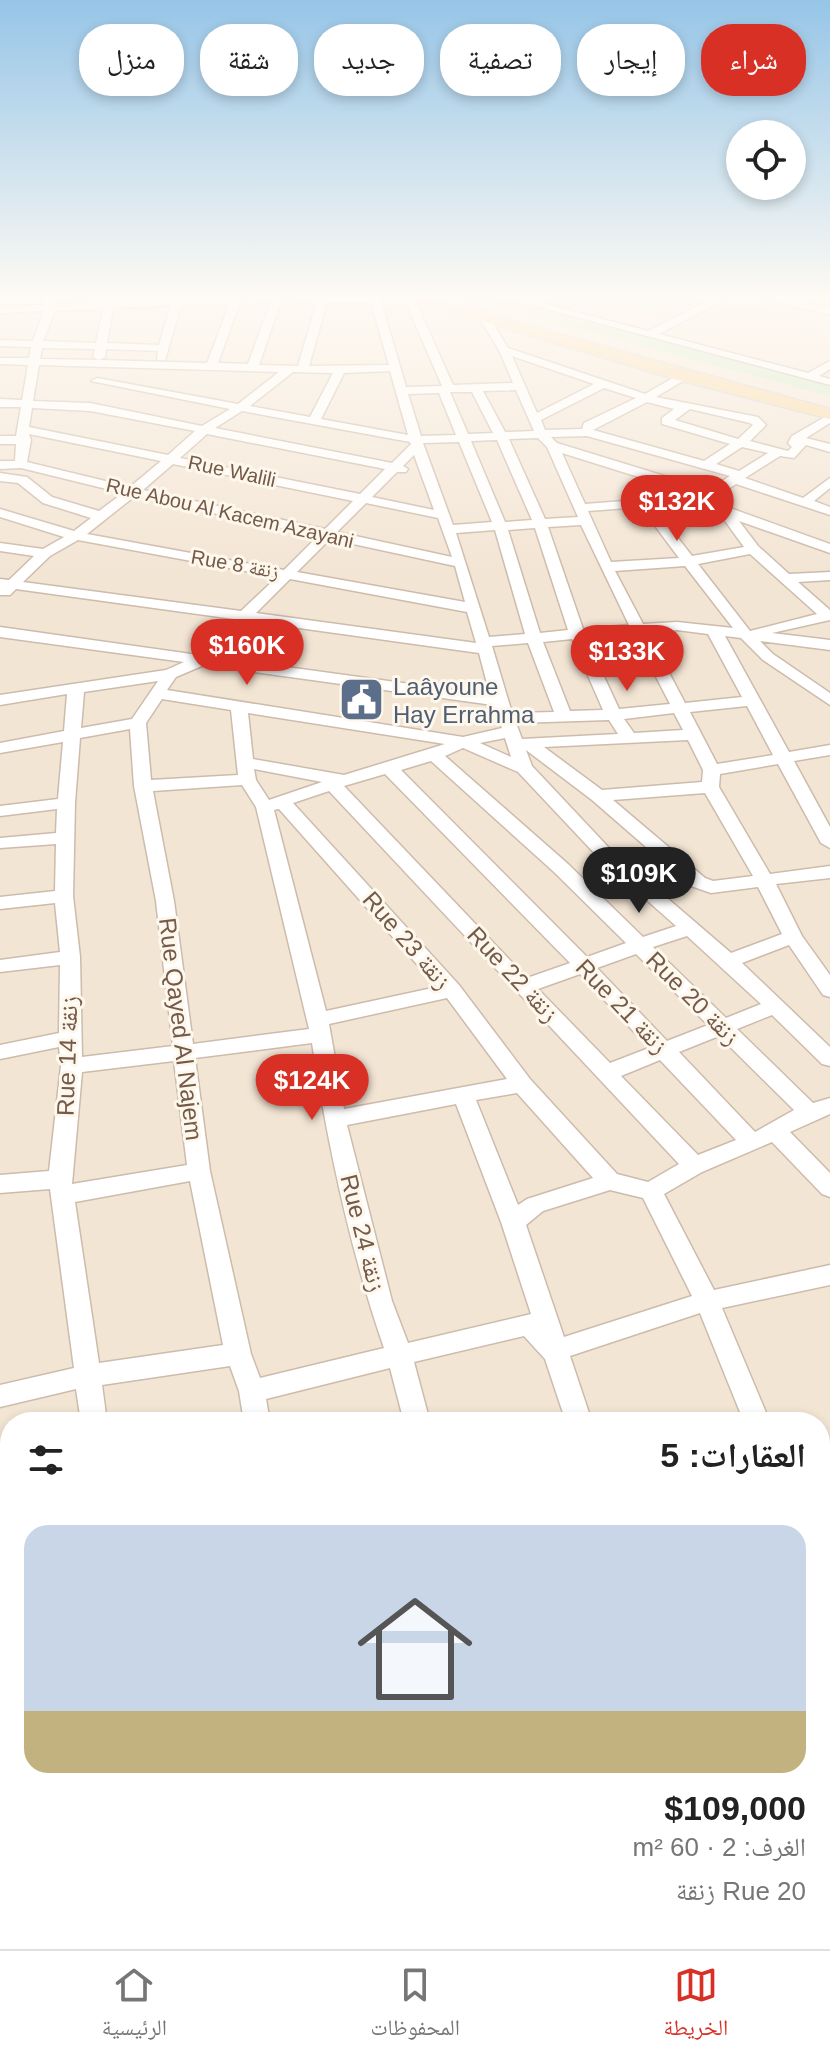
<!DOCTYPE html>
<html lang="ar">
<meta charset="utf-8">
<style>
:root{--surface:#fff;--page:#f6f6f6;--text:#222;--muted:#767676;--line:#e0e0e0;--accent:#d93025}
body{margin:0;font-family:Arial,"Noto Naskh Arabic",sans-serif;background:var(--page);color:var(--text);direction:rtl;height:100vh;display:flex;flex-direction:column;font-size:30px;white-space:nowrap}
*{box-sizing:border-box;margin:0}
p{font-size:26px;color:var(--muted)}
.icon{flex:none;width:44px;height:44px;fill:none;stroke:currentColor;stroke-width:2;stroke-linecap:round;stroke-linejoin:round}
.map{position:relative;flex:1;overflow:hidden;direction:ltr}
.drawer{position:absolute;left:0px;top:1412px;width:830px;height:538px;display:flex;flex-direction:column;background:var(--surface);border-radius:32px 32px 0 0;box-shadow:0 4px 12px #0003;direction:rtl}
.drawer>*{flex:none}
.guide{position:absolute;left:24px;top:24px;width:782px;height:72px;direction:rtl;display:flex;gap:16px}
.controls{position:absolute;left:726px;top:120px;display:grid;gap:16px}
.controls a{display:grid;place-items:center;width:80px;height:80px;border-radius:50%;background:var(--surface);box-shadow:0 4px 12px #0003;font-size:40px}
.price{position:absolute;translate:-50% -68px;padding:0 18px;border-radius:28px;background:var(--accent);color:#fff;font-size:26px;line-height:52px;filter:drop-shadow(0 2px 4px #0008)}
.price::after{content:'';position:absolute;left:50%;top:48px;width:24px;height:18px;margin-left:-12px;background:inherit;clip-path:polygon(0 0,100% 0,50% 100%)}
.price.on{background:#222;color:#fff}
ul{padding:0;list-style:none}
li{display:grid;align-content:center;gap:16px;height:424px;padding:0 24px}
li+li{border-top:2px solid var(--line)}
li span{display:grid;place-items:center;height:248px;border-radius:24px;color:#555}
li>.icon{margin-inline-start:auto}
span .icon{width:144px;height:144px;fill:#fffc;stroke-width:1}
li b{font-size:34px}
h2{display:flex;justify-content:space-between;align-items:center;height:96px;padding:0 24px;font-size:34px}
.tag{padding:0 28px;border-radius:32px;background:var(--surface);box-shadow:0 4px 12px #0003;font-size:28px;line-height:72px}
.tag.on{background:var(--accent);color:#fff}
.tab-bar{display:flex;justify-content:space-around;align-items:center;height:112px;border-top:2px solid var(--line);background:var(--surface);font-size:22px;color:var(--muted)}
.tab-bar a{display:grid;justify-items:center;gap:4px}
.tab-bar .on{color:var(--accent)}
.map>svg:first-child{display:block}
</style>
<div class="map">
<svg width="830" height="1949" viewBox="0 0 830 1949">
<rect width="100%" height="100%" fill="#fcf3e6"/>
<path fill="#f3e5d4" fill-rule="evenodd" d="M0,298h830v1651h-830zM10,1422h810v518h-810z"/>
<path fill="#f9d9dd" d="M732,302l70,16 -33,18 -70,-17z"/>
<path fill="#d3e9c4" d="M462,298h35l333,87v11z
M524,298h183l-39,19 -70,-18 -25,12z"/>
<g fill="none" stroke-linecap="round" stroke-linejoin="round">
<defs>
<path id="street" d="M43,298h10l1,6 50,-2 1,-4h10l-1,4 168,-4 -23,67 39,1 19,-64 -34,-4h97l26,89 36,-1 -38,-88h10l39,87 60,-2 -14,-33 -19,-31 5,-3 4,1 19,31 137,46 35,-20h8v4l-32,19 102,20 8,8 -16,16 38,10 4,-4 -4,-4 4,-7 38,-22v9l-24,15 24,6v8l-24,-7 -12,13 -14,-2 -35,22 58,20 27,-20v10l-16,13 16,6v8l-94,-31 -23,15 17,9 100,36v9l-91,-32 19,25 31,28 41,-2v8l-32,2 32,28v10l-58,13 58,7v10l-70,-9 13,13 57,39v12l-67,-45 -22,-22 -16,-2 64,116 41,-7v10l-36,6 36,66v21l-9,-5 -43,-79 -58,10 -1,13 51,87 60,-8v12l-54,6 26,52 28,39v22l-7,-2 -34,-50 -47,18 88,84v19l-8,-2 -50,-49 -35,14 76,74 17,-5v16l-40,18 40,41v24l-8,-3 -50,-52 -70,30 -38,22 50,96 116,-25v20l-108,23 48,114h-26l-44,-109 -130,43 22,66h-26l-21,-63 -21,-23 -110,26 16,60h-26l-14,-54 -124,31 4,23h-26l-5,-31 -9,-25 -128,19 5,37h-26l-5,-33 -76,18v-22l74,-17 -24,-179 -50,4v-18l49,-4 12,-105 -2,-19 -59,12v-14l59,-12 1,-68 -60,7v-12l60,-8 -5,-49 -55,6v-12l55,-6 1,-47 -56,4v-10l56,-5 1,-24 -57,7v-10l58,-7 5,-57 -63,11v-10l64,-12 3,-37 -67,11v-10l166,-25 18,-8 -184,-25v-10l198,28 36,-36 -218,-30 -6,6h-10v-16l9,1 25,-24 -34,-5v-8l43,6 21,-12 -64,-20v-8l74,22 17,-13 -48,-15 -25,-20 -18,-2v-8l27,4 25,20 47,14 24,-18 -102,-25 -21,1v-8h15l1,-17h-16v-8h16l5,-29h-21v-8l22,1 6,-35 -28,-1v-6h29l2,-11 -31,-1v-6l33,1 11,-30 -44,2v-6l44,-2zM271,301l-23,63 -30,-1 22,-61zM327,302l44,1 18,62 -80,1zM230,303l-23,60 -108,-3 6,-3 1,-8 52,2 -1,9h8l16,-55zM171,305l-12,40 -52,-2 6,-35zM103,309l-7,34 -53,-2 12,-30zM42,348l53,1 -2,8 6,3 -59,-1zM512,356l82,28 -57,29zM39,365l240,7 -41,32 -141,-26 -6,3 139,28 -28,17 -112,-23 -57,-2zM390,371l18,64 -87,-16 23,-46zM293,372l40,1 -23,44 -60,-11zM604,388l32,10 -52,25 -2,6 -37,1 -4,-10zM516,390l18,41 -29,1 -22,-41zM450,392h22l21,41 -25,1zM439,393l17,42 -35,1 -13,-42zM647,402l27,7 -12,9v6l68,20 -26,17 -111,-31zM32,408l58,3 105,20 -27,24 -139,-28zM690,409l60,14 3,2 -15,14 -63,-19zM242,411l168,31 1,2 -19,19 -177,-35zM29,434l132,27 -31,26 -103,-25 4,-22zM207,434l178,35 -25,25 -180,-36zM587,436l143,40 -27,17 -19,-11 -127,-39 -6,-6zM538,438l9,9 31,70 -33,2 -36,-80zM497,440l35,80 -27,2 -34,-81zM459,442l33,80 -39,3 -30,-82zM742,447l26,6 -29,18 -23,-7zM562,453l112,35 15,8 -104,8zM414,455l20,55 -62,-13 25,-25h9l2,-3 -5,-3zM173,464l180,37 -28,28 -182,-39zM135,496l183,40 -34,34 -197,-36zM366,503l72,15 14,39 -115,-25zM701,503l19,11 24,33 -52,9 -38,-49zM641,507l38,51 -68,4 -23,-51zM581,525l48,100 -46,4 -35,-102zM535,528l33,102 -28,3 -32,-103zM495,530l30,104 -36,3 -33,-104zM330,539l125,27 10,36 -168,-30zM78,540l199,37 -36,34 -218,-29 27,-26zM750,554l67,60 -67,17 -52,-67zM685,566l48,62 -56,-6 -34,2 -28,-53zM290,579l177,33 9,31 -220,-30zM248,621l231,32 11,42 -277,-38zM677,630l31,4 34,63 -57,6 -37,-70zM634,634l36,70 -51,5 -33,-71zM572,639l31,71 -33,1 -27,-69zM528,643l26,69 -42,1 -20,-67zM204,665l289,40 9,23 -39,9 -296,-47 9,-13zM158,681l-26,38 -51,9 3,-36zM162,699l69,11 7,65 -87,5 -5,-57zM747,706l26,49 -56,9 -27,-52zM248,713l197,31 -101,31 -91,-16zM674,713l9,17 -49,3 -10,-14zM609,720l9,14 -96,5 -6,-16zM130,729l4,57 22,115 17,145 -91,11 -2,-100 -7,-61 2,-93 5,-65zM505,738l6,19 -31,-14zM688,740l15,30 -1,12 -100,8 -58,-43zM463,748l55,24 80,85 78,69 -33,11 -75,-73 -123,-108zM526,750l66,50 99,86 20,7 47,-6 24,47 -51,19 -121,-104 -78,-83zM431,761l123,111 72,71 -39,14 -186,-187zM254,769l68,13 -53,18 -13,-20zM385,774l185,189 -43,15 -183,-192zM242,785l14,22 53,222 -116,15 -19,-143 -21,-110zM329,791l350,373 -31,18 -31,-8 -87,-95 -71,-94 -166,-182zM705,793l48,83 -40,5 -8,-3 -92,-78zM278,809h1l158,178 -111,24 -52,-201zM687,936l74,68 -35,14 -73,-71zM636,954l72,71 -41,16 -70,-73zM580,974l69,74 -39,15 -72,-74zM447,998l60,81 -163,30 -15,-85zM719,1036l75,74 -39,22 -76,-80zM312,1043c16,103 38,207 72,305l-124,30 -9,-24 -41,-183 -15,-113zM660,1060l76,80 -38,15 -77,-79zM174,1061l13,104 -115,19 10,-112zM517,1093l76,85 -66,21 -9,6 -42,-105zM456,1104l45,118 30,92 -123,29 -16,-42 -45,-176zM190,1181l33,164 -124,18 -24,-161zM610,1190l33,8 49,98 -128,41 -38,-112 17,-14z
M505,298h18l125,33 66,-33h13l-68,36 149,39 22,-12v8l-11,7 11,3v6z
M766,298h19l45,11v6z
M820,1562l10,4v48l-10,-4z
M830,1768v32l-10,4v-32z
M10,1879v34l-10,3v-34z
M177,1940h34l3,9h-34z
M286,1940h54l-4,9h-54z
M521,1940h34l1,9h-34z
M725,1940h34l3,9h-34z"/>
<path id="primary" d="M405,298h24l401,111v10l-152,-39z"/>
</defs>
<use href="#street" stroke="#cdbbac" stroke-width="3"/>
<use href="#primary" stroke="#d8d1cd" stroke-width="3"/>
<use href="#street" fill="#fff" fill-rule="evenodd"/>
<use href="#primary" fill="#f8d7a0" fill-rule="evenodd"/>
</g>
<linearGradient id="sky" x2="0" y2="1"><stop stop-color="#96c5e7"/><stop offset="0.52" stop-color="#fefaf4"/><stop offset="1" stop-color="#fefaf4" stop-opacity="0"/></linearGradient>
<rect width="830" height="571" fill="url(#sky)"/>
<defs>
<symbol id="civic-square" viewBox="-11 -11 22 22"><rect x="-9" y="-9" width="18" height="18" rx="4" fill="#5c6f8a" stroke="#fef7ec"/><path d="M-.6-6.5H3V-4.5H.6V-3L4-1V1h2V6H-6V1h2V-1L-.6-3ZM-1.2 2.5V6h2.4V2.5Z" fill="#fff"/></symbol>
</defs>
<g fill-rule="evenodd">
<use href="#civic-square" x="336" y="674" width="51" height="51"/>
</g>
<g text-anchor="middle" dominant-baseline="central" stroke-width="6" stroke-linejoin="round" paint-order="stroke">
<g font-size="20" fill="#745a4b" stroke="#fef7ec">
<text transform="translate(232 471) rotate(12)">Rue Walili</text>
<text transform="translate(230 513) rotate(13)">Rue Abou Al Kacem Azayani</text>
<text transform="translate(235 564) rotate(10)">Rue 8 زنقة</text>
</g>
<g font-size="24" fill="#4e5e75" stroke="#fef7ec" text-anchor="start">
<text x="393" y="686">Laâyoune<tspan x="393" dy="28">Hay Errahma</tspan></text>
</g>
<g font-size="24" fill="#745a4b" stroke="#fef7ec">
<text transform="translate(407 940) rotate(49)">Rue 23 زنقة</text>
<text transform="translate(513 974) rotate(47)">Rue 22 زنقة</text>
<text transform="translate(693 998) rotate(45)">Rue 20 زنقة</text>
<text transform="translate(622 1006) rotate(46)">Rue 21 زنقة</text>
<text transform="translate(181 1029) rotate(83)">Rue Qayed Al Najem</text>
<text transform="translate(67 1056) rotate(-88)">Rue 14 زنقة</text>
<text transform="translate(363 1233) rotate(76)">Rue 24 زنقة</text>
</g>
</g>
</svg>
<div class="controls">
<a><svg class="icon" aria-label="locate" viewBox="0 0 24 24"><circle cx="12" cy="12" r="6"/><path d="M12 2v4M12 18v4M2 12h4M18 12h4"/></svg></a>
</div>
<b class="price" style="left:677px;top:543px">$132K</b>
<b class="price" style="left:247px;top:687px">$160K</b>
<b class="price" style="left:627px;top:693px">$133K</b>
<b class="price on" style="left:639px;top:915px">$109K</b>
<b class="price" style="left:312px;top:1122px">$124K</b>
<div class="guide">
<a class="tag on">شراء</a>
<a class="tag">إيجار</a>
<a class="tag">تصفية</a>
<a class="tag">جديد</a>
<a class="tag">شقة</a>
<a class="tag">منزل</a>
</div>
<section class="drawer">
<h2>العقارات: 5<svg class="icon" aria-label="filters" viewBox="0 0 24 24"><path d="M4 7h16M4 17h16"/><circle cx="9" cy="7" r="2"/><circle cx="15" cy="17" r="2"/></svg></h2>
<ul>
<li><span style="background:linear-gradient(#c9d6e8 75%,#c2b280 0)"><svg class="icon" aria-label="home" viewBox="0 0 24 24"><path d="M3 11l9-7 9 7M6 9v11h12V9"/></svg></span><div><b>$109,000</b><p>الغرف: 2 · 60 m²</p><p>Rue 20 زنقة</p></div></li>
</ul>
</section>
</div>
<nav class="tab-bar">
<a class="on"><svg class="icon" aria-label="map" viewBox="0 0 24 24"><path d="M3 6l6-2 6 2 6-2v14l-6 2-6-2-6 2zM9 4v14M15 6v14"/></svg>الخريطة</a>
<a><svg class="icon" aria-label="saved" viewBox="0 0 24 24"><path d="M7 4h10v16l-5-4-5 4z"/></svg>المحفوظات</a>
<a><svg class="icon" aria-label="home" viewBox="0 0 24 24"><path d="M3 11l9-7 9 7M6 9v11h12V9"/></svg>الرئيسية</a>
</nav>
